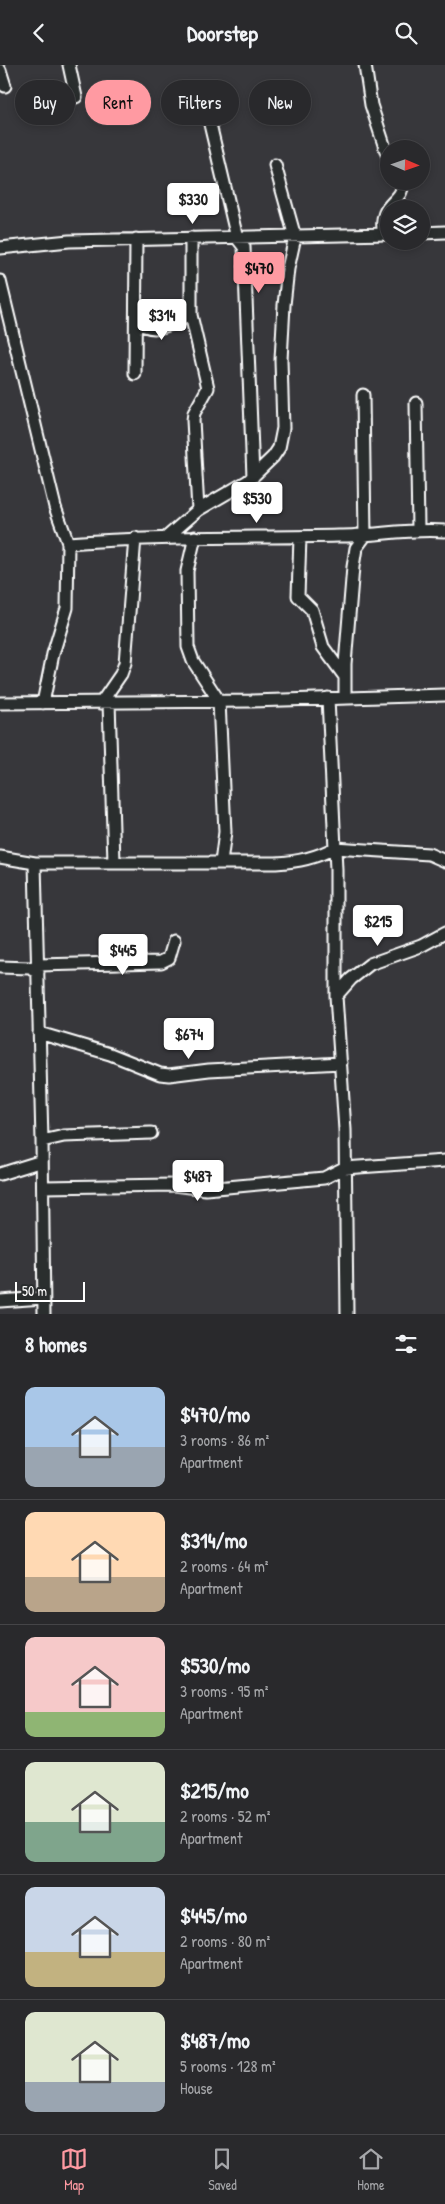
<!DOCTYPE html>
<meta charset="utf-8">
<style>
:root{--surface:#29292c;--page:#353538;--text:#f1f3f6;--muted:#a5a6a9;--line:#454548;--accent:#ff9aa2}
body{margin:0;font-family:"Patrick Hand",sans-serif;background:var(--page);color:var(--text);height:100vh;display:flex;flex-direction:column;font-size:19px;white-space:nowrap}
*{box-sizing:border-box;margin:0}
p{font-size:16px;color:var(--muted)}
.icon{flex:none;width:28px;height:28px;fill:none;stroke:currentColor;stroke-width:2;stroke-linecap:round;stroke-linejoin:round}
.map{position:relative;height:1249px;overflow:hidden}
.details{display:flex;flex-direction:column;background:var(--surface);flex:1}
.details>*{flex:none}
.guide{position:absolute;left:15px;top:15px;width:415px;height:45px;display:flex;gap:10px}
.needle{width:32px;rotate:92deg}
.buttons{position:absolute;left:380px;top:75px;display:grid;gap:10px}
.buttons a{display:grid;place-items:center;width:50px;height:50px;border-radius:50%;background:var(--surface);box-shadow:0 2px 8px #0003,0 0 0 1px var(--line);font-size:25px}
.scale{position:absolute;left:15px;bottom:12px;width:70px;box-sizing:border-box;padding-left:5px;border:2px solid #fff;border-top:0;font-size:14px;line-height:18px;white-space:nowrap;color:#fff;-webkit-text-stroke:4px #2a2d2e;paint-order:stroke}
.price{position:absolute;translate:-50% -42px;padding:0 11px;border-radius:5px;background:#fff;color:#222;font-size:16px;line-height:32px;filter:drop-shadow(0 1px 2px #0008)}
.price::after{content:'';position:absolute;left:50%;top:30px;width:15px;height:11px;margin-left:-8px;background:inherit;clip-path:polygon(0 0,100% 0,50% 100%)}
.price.current{background:var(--accent);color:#111}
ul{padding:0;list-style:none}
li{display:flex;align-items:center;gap:15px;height:125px;padding:0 25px}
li+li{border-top:1px solid var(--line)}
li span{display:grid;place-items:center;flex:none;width:140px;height:100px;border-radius:10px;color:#555}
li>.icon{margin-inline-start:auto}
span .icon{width:60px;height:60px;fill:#fffc;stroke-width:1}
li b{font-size:21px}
h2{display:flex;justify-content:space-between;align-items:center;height:60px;padding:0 25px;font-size:21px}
.tag{padding:0 18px;border-radius:22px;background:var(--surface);box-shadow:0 2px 8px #0003,0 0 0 1px var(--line);font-size:18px;line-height:45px}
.tag.current{background:var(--accent);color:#111}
header{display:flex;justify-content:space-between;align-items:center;height:65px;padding:0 25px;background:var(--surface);font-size:22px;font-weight:800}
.tab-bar{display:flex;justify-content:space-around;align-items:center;height:70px;border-top:1px solid var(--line);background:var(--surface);font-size:14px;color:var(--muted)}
.tab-bar a{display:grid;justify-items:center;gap:2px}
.tab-bar .current{color:var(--accent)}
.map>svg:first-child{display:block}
</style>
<header><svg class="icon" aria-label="back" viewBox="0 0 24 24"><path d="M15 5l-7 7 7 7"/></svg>Doorstep<svg class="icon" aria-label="search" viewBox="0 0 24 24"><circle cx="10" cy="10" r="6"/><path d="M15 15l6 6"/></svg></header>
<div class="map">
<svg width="445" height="1249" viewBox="0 0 445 1249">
<rect width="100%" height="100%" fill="#37373b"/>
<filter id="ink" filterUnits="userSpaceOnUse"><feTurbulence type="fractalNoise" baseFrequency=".02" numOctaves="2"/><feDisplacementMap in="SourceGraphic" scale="10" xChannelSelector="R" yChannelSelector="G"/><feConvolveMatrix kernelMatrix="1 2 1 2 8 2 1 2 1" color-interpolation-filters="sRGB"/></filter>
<g filter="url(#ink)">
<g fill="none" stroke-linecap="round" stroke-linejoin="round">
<defs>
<path id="street" d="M69,0l7,32
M365,0l6,40 18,55
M0,5l5,16
M209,55l28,118 7,9 9,230
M421,168l24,-1
M384,169c-8,-33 22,-31 18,-53
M191,173v77l17,73 -14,25 -1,7 5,90
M0,183l69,-7 320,-7
M0,216l55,226 13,36 -1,65 -14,46 -10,49
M136,256c19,15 35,2 55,-6
M135,309l1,-135
M416,338l2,126
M167,472l31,-27 50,-29 25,-24 6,-9 4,-20 -2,-68 3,-55 4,-36 7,-32 -20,-72
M195,472l-8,34 1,76 5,14 26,40 6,131 -4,31
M300,472l-2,59 14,14 11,37 22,30
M68,478c90,-7 180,-5 271,-7 35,0 70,-8 106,-5
M328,633l8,172v126l9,134 2,184
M345,633v-34l8,-97 3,-19 9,-12 -2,-141
M109,637l5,160
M0,638l251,-2 194,-6
M101,638l20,-29 4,-11 10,-125
M0,792l35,6
M38,900l123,-3 8,-4 5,-17
M0,902l30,1 8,4
M336,931l15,-17 19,-15 51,-18 24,-13
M39,968l71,21 50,20 9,1 40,-5 132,-7
M42,1076l22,-5 87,-3
M0,1109l42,-13
M43,1122l131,-2 32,4 118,-11 20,-10 101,-7
M0,1236l43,-3
M44,1249l-2,-173 -7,-278h241c22,-1 40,-5 58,-15l95,6 16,7"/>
</defs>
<use href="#street" stroke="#fff" stroke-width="15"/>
<use href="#street" stroke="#2a2d2e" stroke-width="11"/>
</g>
</g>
</svg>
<div class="buttons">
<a><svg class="needle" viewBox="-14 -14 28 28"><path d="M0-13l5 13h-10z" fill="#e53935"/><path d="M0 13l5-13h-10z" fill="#a5a6a9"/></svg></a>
<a><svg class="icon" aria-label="layers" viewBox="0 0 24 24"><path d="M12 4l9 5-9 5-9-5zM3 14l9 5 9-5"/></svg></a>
</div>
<div class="scale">50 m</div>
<b class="price" style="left:193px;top:160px">$330</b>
<b class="price current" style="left:259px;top:229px">$470</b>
<b class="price" style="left:162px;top:276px">$314</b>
<b class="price" style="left:257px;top:459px">$530</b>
<b class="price" style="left:378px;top:882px">$215</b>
<b class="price" style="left:123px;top:911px">$445</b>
<b class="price" style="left:189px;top:995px">$674</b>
<b class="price" style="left:198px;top:1137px">$487</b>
<div class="guide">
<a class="tag">Buy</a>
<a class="tag current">Rent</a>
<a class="tag">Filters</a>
<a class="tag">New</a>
</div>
</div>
<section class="details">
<h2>8 homes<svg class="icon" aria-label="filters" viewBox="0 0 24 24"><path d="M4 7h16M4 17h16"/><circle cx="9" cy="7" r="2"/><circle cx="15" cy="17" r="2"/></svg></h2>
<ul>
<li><span style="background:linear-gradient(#a9c7e8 60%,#9aa5b1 0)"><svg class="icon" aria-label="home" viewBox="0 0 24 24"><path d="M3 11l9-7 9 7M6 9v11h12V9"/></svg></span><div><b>$470/mo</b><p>3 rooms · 86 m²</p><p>Apartment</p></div></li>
<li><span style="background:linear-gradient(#ffd9b3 65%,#b9a48a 0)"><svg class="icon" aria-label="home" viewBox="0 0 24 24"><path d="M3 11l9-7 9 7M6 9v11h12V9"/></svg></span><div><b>$314/mo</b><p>2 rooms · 64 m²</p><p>Apartment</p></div></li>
<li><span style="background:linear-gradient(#f6c9c9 75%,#8fb573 0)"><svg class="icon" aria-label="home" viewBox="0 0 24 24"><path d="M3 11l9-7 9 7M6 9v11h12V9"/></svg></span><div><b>$530/mo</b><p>3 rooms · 95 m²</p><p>Apartment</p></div></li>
<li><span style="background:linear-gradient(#dfe7d0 60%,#7fa58c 0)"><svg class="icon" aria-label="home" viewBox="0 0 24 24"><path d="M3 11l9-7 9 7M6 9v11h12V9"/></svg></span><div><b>$215/mo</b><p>2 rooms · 52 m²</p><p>Apartment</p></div></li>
<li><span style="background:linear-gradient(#c9d6e8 65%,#c2b280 0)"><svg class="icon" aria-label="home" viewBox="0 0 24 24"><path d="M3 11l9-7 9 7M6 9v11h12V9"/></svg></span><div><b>$445/mo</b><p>2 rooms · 80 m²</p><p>Apartment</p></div></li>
<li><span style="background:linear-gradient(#dfe7d0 70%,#9aa5b1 0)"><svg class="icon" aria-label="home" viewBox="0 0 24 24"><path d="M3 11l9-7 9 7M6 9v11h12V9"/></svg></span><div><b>$487/mo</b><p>5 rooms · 128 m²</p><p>House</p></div></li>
</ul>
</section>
<nav class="tab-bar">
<a class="current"><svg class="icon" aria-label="map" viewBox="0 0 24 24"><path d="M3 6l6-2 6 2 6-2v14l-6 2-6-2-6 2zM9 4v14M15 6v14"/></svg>Map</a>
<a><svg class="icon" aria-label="saved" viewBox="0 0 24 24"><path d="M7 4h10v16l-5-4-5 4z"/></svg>Saved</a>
<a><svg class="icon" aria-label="home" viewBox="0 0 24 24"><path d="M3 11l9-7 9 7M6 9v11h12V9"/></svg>Home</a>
</nav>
